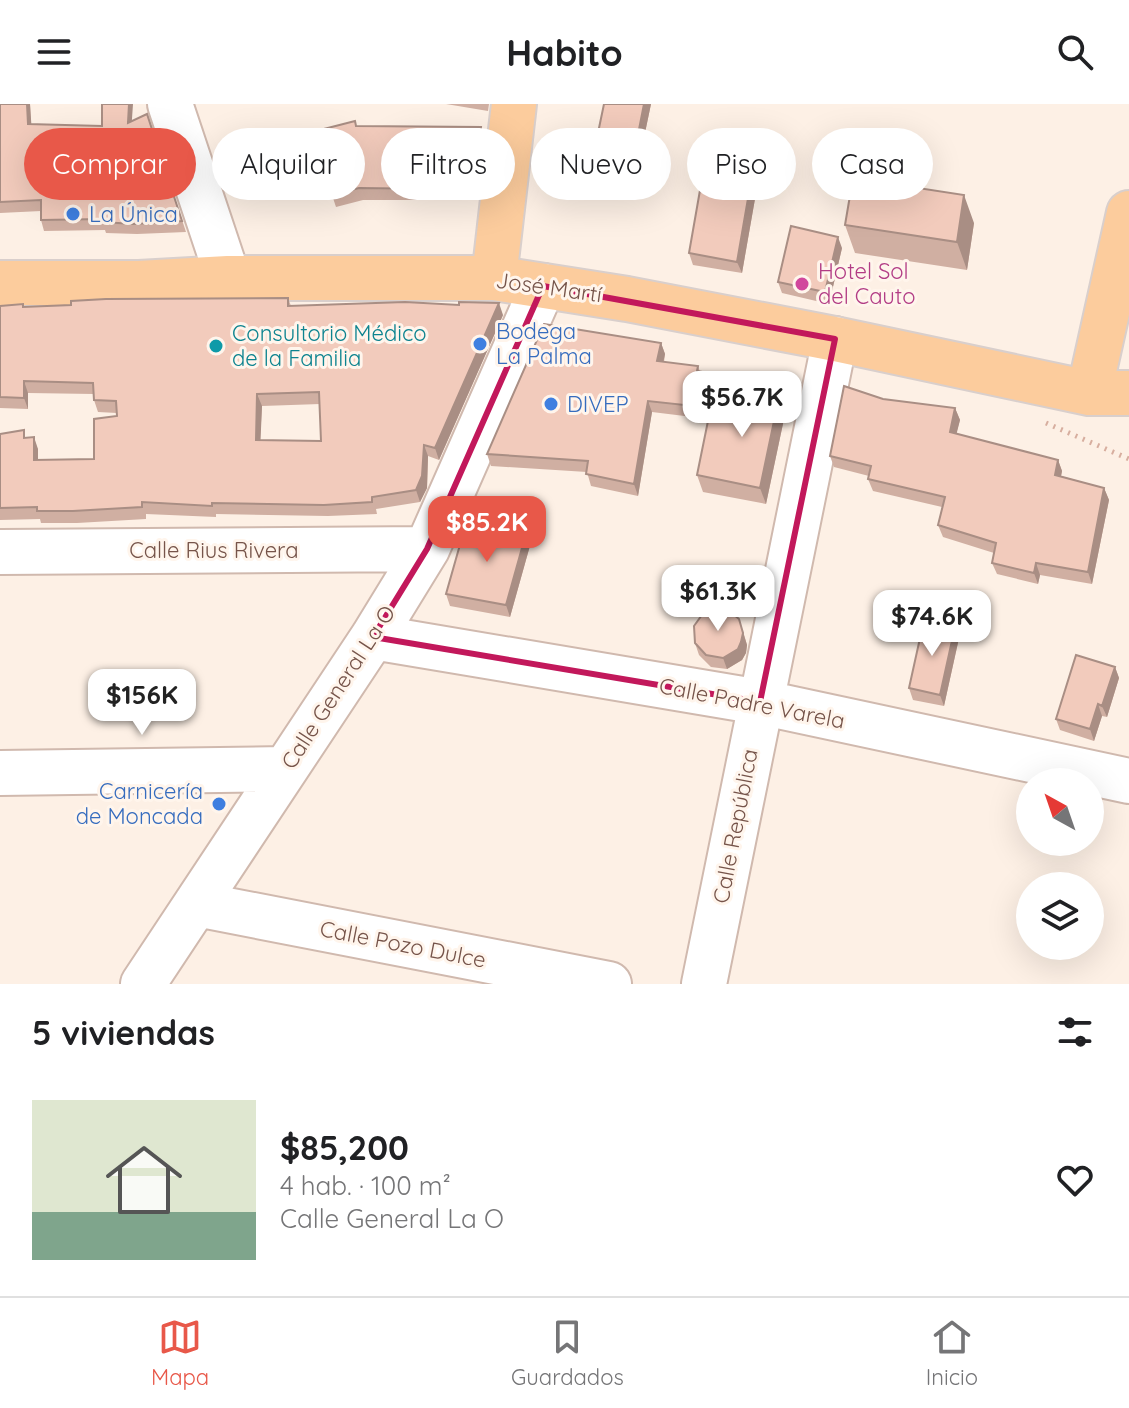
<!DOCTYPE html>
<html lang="es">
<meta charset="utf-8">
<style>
:root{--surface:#fff;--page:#f6f6f6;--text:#202124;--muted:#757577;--line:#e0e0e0;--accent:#e85849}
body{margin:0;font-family:Quicksand,sans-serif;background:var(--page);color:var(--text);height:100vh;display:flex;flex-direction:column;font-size:30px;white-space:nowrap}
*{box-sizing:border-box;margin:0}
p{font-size:26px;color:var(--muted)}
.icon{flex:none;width:44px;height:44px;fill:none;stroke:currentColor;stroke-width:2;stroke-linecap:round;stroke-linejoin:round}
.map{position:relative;height:880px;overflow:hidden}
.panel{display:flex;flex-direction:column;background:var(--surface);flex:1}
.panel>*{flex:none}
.guide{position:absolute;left:24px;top:24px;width:1082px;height:72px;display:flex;gap:16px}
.needle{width:52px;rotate:320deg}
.buttons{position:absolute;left:1016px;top:664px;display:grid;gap:16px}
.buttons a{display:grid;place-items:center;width:88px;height:88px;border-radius:50%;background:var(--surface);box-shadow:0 8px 32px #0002;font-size:40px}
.price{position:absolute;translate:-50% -68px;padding:0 18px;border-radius:16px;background:#fff;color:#222;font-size:26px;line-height:52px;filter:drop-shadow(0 2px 4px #0008)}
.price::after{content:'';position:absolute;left:50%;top:48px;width:24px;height:18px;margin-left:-12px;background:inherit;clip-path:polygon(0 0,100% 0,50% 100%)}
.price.on{background:var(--accent);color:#fff}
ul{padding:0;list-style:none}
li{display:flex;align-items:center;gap:24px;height:200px;padding:0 32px}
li+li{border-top:2px solid var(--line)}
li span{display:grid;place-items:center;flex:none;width:224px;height:160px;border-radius:0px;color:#555}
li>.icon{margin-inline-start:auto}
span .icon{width:96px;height:96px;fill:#fffc;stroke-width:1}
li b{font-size:34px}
h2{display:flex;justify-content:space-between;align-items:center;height:96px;padding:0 32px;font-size:34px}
.tag{padding:0 28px;border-radius:36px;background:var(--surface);box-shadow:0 8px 32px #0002;font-size:28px;line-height:72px}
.tag.on{background:var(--accent);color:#fff}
header{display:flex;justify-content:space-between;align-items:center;height:104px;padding:0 32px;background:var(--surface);font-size:36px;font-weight:800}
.tabs{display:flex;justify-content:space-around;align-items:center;height:112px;border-top:2px solid var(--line);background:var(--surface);font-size:22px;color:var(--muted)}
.tabs a{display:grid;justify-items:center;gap:4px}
.tabs .on{color:var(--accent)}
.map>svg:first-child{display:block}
</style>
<header><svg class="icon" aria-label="menu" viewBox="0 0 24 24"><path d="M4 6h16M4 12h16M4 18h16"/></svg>Habito<svg class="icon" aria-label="search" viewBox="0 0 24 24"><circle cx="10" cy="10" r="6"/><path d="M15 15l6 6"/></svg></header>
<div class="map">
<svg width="1129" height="880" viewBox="0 0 1129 880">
<rect width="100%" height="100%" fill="#fdf0e5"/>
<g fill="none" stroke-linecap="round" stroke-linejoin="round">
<defs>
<path id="minor" d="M170,0l58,174
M0,448l427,-3
M373,533l387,65 369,79
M0,669l285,-4
M196,800l413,80
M143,880l230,-347 54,-88 116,-263
M704,880l131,-645"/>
<path id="major" d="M494,174l20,-174
M0,179h139l89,-5h266l133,21 208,40 254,54h40
M1089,289l40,-180"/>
</defs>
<use href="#minor" stroke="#d0b9ae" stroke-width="48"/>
<use href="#major" stroke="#d9cfcc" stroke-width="48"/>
<path stroke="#d7ae9f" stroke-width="5" stroke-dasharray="2 6" stroke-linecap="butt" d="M1046,319l83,36"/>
<use href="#minor" stroke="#fff" stroke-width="44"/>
<use href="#major" stroke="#fccc9d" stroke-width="44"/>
</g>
<path fill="#d0afa2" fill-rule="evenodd" d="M0,0h30l1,20 71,2 30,-5 15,-7 39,118 -49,2 -31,-1 -1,-3 -61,1 -3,-11v-9l-41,2z
M446,0h43l-1,7z
M604,0h47l-14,67 -39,-7 -4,-12z
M357,22l124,1 4,11 -7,62 -37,-4v4h-78l-27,7 -4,-12z
M754,60l5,12 -17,97 -49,-8 -4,-12z
M974,119l-7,47 -112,-17 -10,-28z
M842,144l-13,56 -47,-11 -4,-11z
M288,194l3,8 212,9 -64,145 -11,-4 -1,32 -7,14 -44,7 1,5 -49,2 -112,-2v3l-70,-3v5l-69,4h-36l-1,-4 -40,1v-86l27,4 11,11v11l56,-1 23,-43v-3l-19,-1 -4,-12v-6l-66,-1v16l-28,-1v-102l24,1zM320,300l1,37 -61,-1 2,-34z
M661,239l4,11 -1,8 34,4 2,6 18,3 4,12 -6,31 25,5 47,-23 -22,104 -63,-12 -6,-17 12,-56 -57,-7 -14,84 -47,-10 -4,-14 -96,-6 -4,-12z
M883,295l72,9 5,12 -4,14 102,26 4,11 -1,5 43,12 5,12 -17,84 -52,-9 -2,9 -41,-10 -5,-11 2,-10 -51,-16 -5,-12 4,-18 -69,-16 -5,-12 1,-3 -35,-9 -4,-11z
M531,438l-21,75 -60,-11 -4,-12z
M955,523l4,11 -15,68 -31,-6 -4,-12z
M743,527l4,14 -1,8 -4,7 -15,9 -16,-2 -12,-12 -4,-12z
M1115,563l4,11 -12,39 -5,-1 -8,25 -34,-11 -4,-11z"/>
<path fill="#a98e84" d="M27,0h3l2,30 -4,-10z
M129,0h4l-2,29 -3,-10z
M644,0h7l-14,67 -4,-11z
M481,23l4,11 -7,62 -4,-11z
M754,60l5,12 -17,97 -5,-11z
M964,91l10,28 -7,47 -10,-28z
M838,133l4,11 -13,56 -4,-12z
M499,199l4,12 -64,145 -4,-12z
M661,239l4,11 -4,19 -4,-12z
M718,271l4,12 -6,33 -4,-12z
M24,277l4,12v16l-4,-11z
M782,279l6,17 -22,104 -6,-16z
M257,290l5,12 -2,46 -4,-12z
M648,297l4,11 -14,84 -4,-12z
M955,304l5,12 -6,24 -4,-12z
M34,333l4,12v22l-4,-11z
M424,341l4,11 -1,32 -7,14 -4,-12z
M1058,356l4,11 -3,15 -4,-11z
M1104,384l5,12 -17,84 -4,-12z
M527,426l4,12 -21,75 -4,-12z
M1036,459l4,12 -2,9 -4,-11z
M739,515l8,26 -1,8 -4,7 -15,9 -4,-11z
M955,523l4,11 -15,68 -4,-11z
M1115,563l4,11 -12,39 -5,-11z
M1098,600l4,12 -8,25 -4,-12z"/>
<path fill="#f2cbbc" stroke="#a98e84" stroke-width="2" fill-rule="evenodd" d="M0,0h27l1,20 74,2v-22h27l-1,19 19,-9 35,107 -49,3 -30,-2v-3l-62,1v-20l-41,2z
M604,0h40l-11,56 -39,-8z
M355,17l1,5 125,1 -7,62 -37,-5v5l-78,-1 -27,7 -16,-64z
M706,52l48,8 -17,98 -48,-9z
M853,74l111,17 -7,47 -112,-17z
M791,122l47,11 -13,55 -47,-10z
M288,194v8l117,-4 54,3v-3l40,1 -64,145 -11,-3 -2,31 -6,14 -44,7v5l-48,3 -112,-2v3l-70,-4v5l-69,4h-36v-4l-37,1v-74l24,-4v8l10,-1v23l60,-1v-40l23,-3 -1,-15 -22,-1 -1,-17 -69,-2v17l-24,-1v-91l23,-2v3l48,-2v-4l35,-2zM319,288l2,49 -65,-1 1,-46z
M544,220l117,19 -4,18 41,5 -1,5 21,4 -6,33 -64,-7 -14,83 -48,-10 2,-13 -101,-7z
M752,273l30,6 -22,105 -63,-13 12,-59 32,7z
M844,282l39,13 72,9 -5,24 108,28 -3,15 49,13 -16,84 -52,-9 -2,10 -42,-10 4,-20 -58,-18 7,-28 -77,-18 3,-13 -41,-10z
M465,423l62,3 -21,75 -60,-11z
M719,504l8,1 12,10 4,14 -2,9 -3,7 -15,9 -17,-3 -11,-12 -1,-17 10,-14z
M924,516l31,7 -15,68 -31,-7z
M1076,551l39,12 -13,39 -4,-2 -8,25 -34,-10z"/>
<path fill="none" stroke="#c2185b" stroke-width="6" stroke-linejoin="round" d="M543,182l292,53 -75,363 -387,-65 54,-88z"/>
<g fill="#3f7fe0" stroke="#fff5ec" stroke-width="3">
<circle cx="73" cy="110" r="8"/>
<circle cx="480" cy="240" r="8"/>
<circle cx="551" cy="300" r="8"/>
<circle cx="219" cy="700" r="8"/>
</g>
<circle fill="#d1479c" stroke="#fff5ec" stroke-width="3" cx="802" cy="180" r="8"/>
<circle fill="#0f9aa8" stroke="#fff5ec" stroke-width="3" cx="216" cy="242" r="8"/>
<g text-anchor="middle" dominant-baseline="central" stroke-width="6" stroke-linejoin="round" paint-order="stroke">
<g font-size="22" fill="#366cbe" stroke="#fff5ec" text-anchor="start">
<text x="89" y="110">La Única</text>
<text x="496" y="227">Bodega<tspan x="496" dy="25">La Palma</tspan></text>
<text x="567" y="300">DIVEP</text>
<text x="203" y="687" text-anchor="end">Carnicería<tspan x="203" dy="25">de Moncada</tspan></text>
</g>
<g font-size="22" fill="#b23c85" stroke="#fff5ec" text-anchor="start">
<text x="818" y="167">Hotel Sol<tspan x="818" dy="25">del Cauto</tspan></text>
</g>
<g font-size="22" fill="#76544a" stroke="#fff5ec">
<text transform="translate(549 183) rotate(8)">José Martí</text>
<text x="214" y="446">Calle Rius Rivera</text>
<text transform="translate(338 583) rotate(-57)">Calle General La O</text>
<text transform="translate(752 599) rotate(11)">Calle Padre Varela</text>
<text transform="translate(735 722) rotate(-79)">Calle República</text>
<text transform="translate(403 840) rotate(11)">Calle Pozo Dulce</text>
</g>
<g font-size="22" fill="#0d838f" stroke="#fff5ec" text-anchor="start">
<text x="232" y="229">Consultorio Médico<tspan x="232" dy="25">de la Familia</tspan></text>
</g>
</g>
</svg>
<div class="buttons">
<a><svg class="needle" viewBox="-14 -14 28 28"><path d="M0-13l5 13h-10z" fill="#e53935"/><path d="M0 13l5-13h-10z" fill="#757577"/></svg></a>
<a><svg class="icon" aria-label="layers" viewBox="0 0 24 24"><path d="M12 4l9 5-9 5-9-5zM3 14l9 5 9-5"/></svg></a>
</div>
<b class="price" style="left:742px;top:335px">$56.7K</b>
<b class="price on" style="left:487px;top:460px">$85.2K</b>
<b class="price" style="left:718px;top:529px">$61.3K</b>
<b class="price" style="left:932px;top:554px">$74.6K</b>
<b class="price" style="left:142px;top:633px">$156K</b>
<div class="guide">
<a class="tag on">Comprar</a>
<a class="tag">Alquilar</a>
<a class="tag">Filtros</a>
<a class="tag">Nuevo</a>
<a class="tag">Piso</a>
<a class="tag">Casa</a>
</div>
</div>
<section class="panel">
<h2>5 viviendas<svg class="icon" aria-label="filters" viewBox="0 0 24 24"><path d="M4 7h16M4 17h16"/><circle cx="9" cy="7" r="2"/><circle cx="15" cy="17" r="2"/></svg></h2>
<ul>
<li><span style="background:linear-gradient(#dfe7d0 70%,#7fa58c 0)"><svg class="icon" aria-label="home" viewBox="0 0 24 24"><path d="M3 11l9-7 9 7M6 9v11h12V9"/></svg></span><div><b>$85,200</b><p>4 hab. · 100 m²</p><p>Calle General La O</p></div><svg class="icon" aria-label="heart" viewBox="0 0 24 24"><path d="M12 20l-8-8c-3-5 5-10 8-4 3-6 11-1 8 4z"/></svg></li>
</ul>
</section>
<nav class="tabs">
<a class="on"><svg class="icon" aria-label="map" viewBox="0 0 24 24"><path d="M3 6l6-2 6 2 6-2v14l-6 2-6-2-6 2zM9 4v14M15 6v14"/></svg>Mapa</a>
<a><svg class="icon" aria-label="saved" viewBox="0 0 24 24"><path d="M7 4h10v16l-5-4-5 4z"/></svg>Guardados</a>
<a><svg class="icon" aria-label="home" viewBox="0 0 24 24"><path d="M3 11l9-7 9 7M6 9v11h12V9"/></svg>Inicio</a>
</nav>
